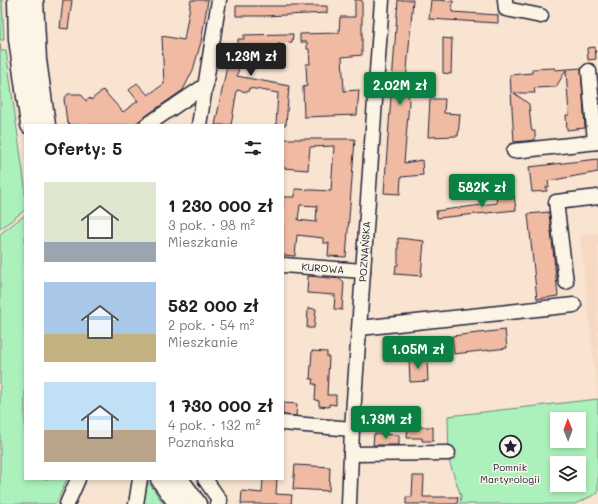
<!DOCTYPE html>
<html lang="pl">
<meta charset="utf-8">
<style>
:root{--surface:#fff;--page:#f2f2f2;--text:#222;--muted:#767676;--accent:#0b8043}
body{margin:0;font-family:Mali,sans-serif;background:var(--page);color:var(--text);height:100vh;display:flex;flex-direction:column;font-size:15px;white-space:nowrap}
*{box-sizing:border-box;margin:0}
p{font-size:13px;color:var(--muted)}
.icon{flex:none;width:22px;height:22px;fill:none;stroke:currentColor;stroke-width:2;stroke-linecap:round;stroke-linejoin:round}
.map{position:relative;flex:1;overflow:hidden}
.details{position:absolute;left:24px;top:124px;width:260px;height:356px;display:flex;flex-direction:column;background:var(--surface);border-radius:0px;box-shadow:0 2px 6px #0003}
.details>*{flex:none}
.needle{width:26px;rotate:359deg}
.buttons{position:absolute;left:550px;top:412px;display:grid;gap:8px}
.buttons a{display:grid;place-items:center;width:36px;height:36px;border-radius:0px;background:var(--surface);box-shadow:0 2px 6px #0003;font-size:20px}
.price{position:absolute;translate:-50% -34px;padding:0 9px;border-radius:4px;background:var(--accent);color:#fff;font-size:13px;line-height:26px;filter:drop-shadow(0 1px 2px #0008)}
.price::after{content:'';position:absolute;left:50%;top:24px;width:12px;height:9px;margin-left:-6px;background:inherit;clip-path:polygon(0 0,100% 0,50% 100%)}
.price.current{background:#222;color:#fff}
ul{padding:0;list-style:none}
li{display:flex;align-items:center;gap:12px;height:100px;padding:0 20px}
li span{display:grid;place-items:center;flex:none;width:112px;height:80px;border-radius:0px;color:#555}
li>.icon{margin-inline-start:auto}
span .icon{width:48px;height:48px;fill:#fffc;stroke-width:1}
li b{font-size:17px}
h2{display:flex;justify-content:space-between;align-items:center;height:48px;padding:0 20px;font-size:17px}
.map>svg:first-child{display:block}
</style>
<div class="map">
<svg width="598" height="504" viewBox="0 0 598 504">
<rect width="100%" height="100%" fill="#f8e4d1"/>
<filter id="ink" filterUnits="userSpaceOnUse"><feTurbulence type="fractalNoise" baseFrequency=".025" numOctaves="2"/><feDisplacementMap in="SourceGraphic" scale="8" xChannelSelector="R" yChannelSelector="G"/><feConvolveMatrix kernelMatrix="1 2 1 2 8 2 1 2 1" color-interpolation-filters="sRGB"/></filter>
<g filter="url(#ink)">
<path fill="#f6d8c3" d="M598,233v166l-18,-164z"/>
<path fill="#acf1bc" stroke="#678a7c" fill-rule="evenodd" d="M0,0h2l2,40h-4z
M0,43l1,8h5l19,135v24l-25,19z
M25,215v264h42l-11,25h-56v-270z
M598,399v94l-23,11h-115l1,-8 -12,-35 -1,-45zM557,419h22v22h-22zM557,463h22v22h-22z
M146,479l18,25h-19l-2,-3z"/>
<path fill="#f0bba2" stroke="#22223b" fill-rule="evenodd" d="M63,0h9l-4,29 -8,-1z
M191,0h17l-7,42 -8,28 -10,20 -50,35h-63l-3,-3 -3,-23 4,-5h13l5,7 4,-3 1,2 12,-10 20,22 15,-11 -9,-11 8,-7 11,12 16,-11 -2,-48 22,4z
M355,0h7v55l-20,2 2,34 15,-1 -2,25 -53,2 -1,-30 4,-1 -1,-22h4l-1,-15h-2v-7h-7v-8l39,-1 1,-16h15z
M398,0h15l-8,93 3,1 1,8 -5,61 18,-3 1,15 -22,2 -1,17 -16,-1z
M431,0l22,1 -1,11 46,3v8l-69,-4z
M236,6h91v7l-62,3h-29z
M287,34h6l-1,8 -13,1v8l-37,1 -5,24 52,10 -3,39h-10l2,-32 -29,-5 -1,4 -11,-2 -6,35h-16l12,-59h-4l4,-21h11v-6h6v-4z
M443,38l9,1 -1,35 -8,-1z
M595,47l1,12 -8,1 -1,-12z
M555,68v2l26,-2 4,60 -18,2 -1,-15h3l-3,-45 -10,17 -22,1 1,5h-21l15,11 2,23 1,4h3v9l-21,2 -4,-67 22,-2v-4z
M430,99h15l-1,14 16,1 -2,22 -30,1z
M283,139h72l-9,118 -18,-1 1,-13h-6v-5l-26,-3 -2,21 -12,-1v-58h12v-8l36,2 3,-45 -24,1 -2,23 -25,-2zM300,205l17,1 -1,16 -18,-2z
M598,159v13l-50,9 1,6h-3l1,4 -15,1 -3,-25z
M514,195l2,15 -79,8 -1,-7 61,-8 -1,-6z
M549,212l9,84 -21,3 -9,-85z
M398,238l26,3 -3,35 -26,-2 1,-9h2z
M308,276l33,3 3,3 -2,28 -8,-1 1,-14 -28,-2z
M308,308l8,1 -2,19h-7z
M505,330l2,18 -53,6 -2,-18z
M312,351l15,1v5h2l-2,38h9v10l-7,-1v3l-10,-1v-5l-4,-1 1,-16h-4l1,-5h-3z
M427,358l1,23 -18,1 -1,-23z
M283,403l14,1 -1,12 -13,-1z
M408,427h25v14h-11v-3h-15z
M374,434l25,1v10h-26z
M295,465l35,2 -1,24 -36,-2z
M413,476h11l-1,21h35l-1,7h-51v-7h6z
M263,479h14l-1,15 16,1 -1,9h-50l1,-13 20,2z"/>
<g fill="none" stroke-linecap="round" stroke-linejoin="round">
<defs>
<g id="minor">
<path d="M505,0l1,9 35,7"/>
<path d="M589,71l6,71"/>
<path d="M147,125l59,-40"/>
<path d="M199,125l20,-125"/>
<path d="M514,151l84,-9"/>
<path id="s1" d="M283,265l80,6"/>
<path d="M566,282l-10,-80 42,-5"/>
<path d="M360,328l214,-23"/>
<path d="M283,423l69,6"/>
<path d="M351,454l97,-1"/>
<path d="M205,479l15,22 -3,3"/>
<path d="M67,504l11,-25"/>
<path d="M136,504l4,-25"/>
<path id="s2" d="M349,504l3,-75 30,-429"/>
</g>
<path id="major" d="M17,0l1,39 12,86
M34,0l3,60 9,65
M160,479l18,25
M179,479l18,25"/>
</defs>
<use href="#minor" stroke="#22223b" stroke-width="17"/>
<use href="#major" stroke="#22223b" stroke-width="21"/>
<use href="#minor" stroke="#fcf5e5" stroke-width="14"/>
<use href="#major" stroke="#fcf5e5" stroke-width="18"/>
</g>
</g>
<defs>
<symbol id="sight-ring" viewBox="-11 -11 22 22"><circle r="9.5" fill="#fcf5e5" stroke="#22223b" stroke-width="1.5"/><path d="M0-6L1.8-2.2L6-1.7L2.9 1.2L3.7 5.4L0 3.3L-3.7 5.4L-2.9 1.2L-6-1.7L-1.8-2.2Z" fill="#22223b"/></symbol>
</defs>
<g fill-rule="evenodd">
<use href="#sight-ring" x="498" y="434" width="25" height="25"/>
</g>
<g text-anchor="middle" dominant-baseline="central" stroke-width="3" stroke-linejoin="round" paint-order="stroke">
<g font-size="10" fill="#22223b" stroke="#fcf5e5">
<text stroke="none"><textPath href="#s2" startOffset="253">POZNAŃSKA</textPath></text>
<text stroke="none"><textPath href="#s1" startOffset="40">KUROWA</textPath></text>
</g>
<g font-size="10" fill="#22223b" stroke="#fcf5e5">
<text x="510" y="467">Pomnik<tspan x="510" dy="12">Martyrologii</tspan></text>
</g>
</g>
</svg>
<div class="buttons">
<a><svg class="needle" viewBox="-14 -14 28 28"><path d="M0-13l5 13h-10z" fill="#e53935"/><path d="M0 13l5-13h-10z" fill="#767676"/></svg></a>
<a><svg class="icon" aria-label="layers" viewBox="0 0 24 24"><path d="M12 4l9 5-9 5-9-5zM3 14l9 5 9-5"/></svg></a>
</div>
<b class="price current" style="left:251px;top:77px">1.23M zł</b>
<b class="price" style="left:400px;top:106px">2.02M zł</b>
<b class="price" style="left:482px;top:208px">582K zł</b>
<b class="price" style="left:418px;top:370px">1.05M zł</b>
<b class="price" style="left:386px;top:440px">1.73M zł</b>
<section class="details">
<h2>Oferty: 5<svg class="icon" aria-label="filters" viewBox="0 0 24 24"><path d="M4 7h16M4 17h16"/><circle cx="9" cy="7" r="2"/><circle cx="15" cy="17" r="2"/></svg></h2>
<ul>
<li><span style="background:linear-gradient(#dfe7d0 75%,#9aa5b1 0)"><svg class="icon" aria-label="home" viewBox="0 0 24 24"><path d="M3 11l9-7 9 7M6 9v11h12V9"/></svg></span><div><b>1 230 000 zł</b><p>3 pok. · 98 m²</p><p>Mieszkanie</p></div></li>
<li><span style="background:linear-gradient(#a9c7e8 65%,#c2b280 0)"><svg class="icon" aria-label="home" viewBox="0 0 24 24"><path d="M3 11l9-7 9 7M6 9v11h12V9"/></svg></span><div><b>582 000 zł</b><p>2 pok. · 54 m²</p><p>Mieszkanie</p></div></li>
<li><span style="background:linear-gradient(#bfe0f5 60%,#b9a48a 0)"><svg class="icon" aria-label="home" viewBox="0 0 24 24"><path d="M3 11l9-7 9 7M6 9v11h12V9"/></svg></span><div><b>1 730 000 zł</b><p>4 pok. · 132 m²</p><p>Poznańska</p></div></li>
</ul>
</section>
</div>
